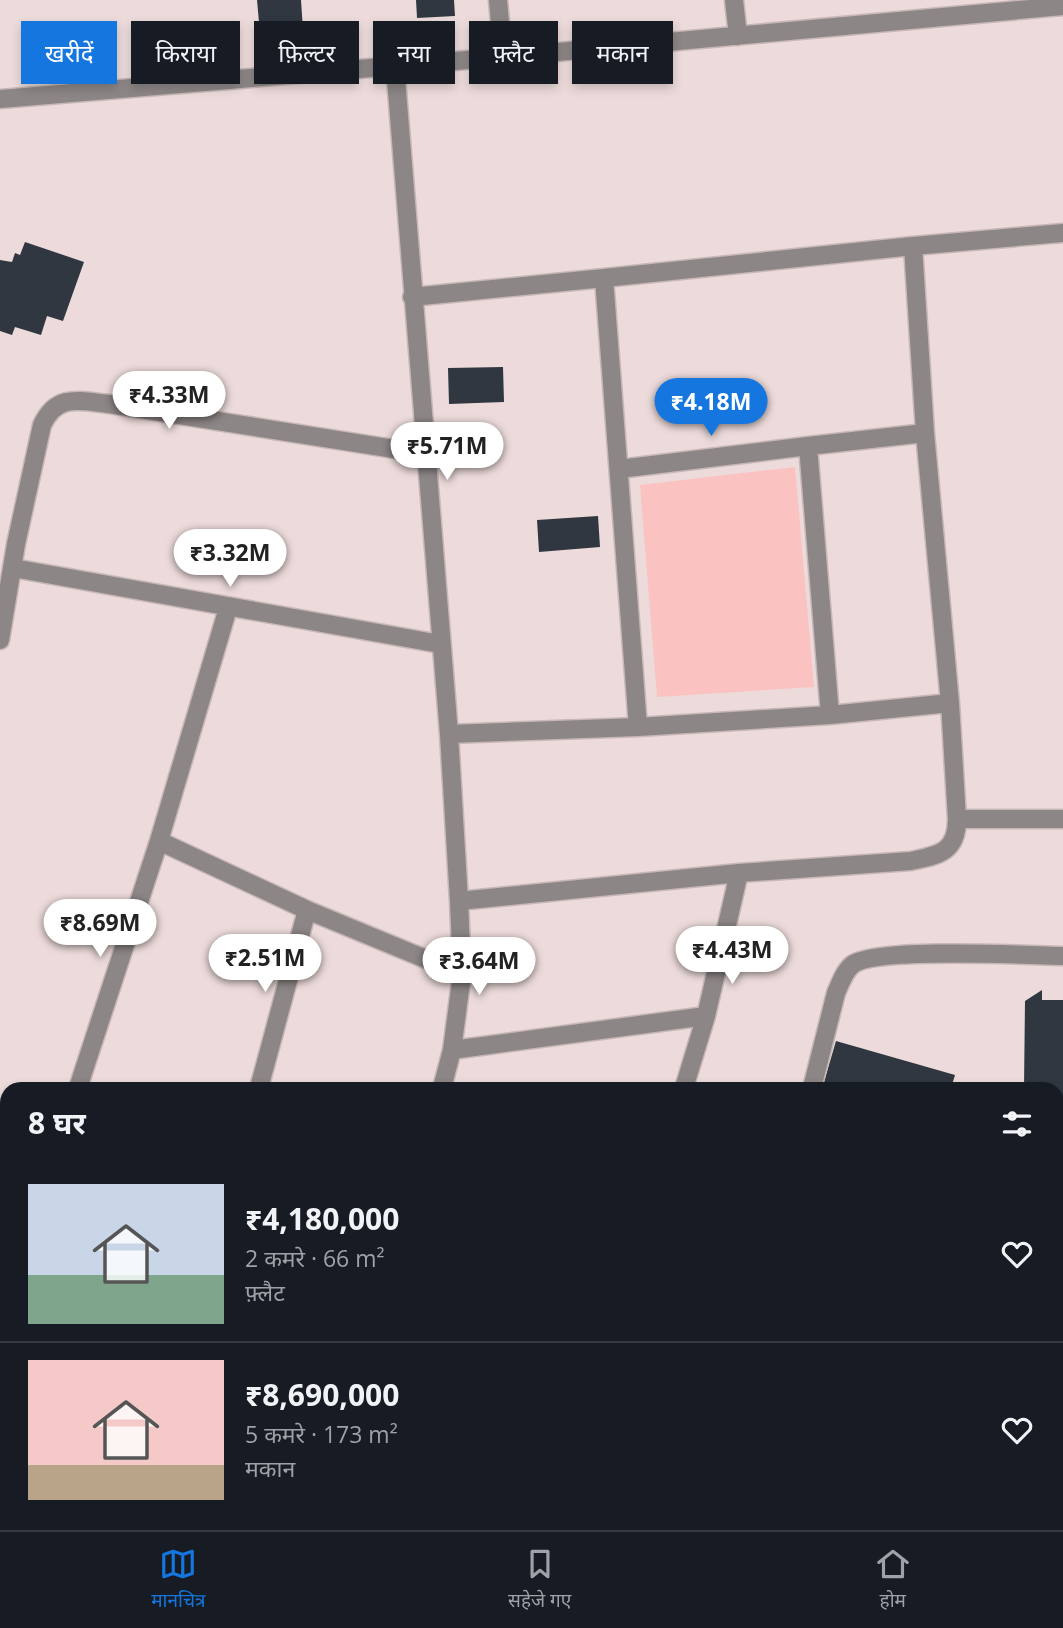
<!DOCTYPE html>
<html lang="hi">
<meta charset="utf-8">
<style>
:root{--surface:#171b24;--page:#242831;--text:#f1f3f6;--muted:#9ea1a6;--line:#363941;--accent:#1476de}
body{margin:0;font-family:"Open Sans","Noto Sans Devanagari",sans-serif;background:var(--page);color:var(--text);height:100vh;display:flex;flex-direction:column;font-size:26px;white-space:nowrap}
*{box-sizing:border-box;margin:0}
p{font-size:23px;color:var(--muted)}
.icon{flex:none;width:38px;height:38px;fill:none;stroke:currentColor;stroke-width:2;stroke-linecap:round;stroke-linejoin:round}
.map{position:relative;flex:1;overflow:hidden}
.panel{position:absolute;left:0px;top:1082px;width:1064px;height:450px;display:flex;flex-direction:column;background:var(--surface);border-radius:21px 21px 0 0;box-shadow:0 4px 10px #0003}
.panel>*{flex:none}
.guide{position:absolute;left:21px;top:21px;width:700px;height:63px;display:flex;gap:14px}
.price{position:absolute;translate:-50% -60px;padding:0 16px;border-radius:24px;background:#fff;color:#222;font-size:23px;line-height:46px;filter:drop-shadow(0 2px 4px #0008)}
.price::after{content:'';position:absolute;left:50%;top:42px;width:21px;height:16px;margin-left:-10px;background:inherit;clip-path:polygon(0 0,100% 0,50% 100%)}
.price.current{background:var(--accent);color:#fff}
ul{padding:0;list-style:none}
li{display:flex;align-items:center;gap:21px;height:175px;padding:0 28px}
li+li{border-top:2px solid var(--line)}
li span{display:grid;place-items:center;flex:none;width:196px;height:140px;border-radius:0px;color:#555}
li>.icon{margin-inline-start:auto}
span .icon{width:84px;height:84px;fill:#fffc;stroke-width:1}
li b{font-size:30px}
h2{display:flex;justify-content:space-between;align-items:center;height:84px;padding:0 28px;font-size:30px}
.chip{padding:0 24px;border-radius:0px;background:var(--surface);box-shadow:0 4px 10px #0003;font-size:24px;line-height:63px}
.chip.current{background:var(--accent);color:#fff}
.menu{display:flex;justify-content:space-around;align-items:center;height:98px;border-top:2px solid var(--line);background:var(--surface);font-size:19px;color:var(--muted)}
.menu a{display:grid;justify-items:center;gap:4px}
.menu .current{color:var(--accent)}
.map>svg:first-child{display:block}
</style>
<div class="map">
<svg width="1063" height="1530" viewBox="0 0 1063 1530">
<rect width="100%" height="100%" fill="#ecdbda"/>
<path fill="#fac3c1" d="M795,467l19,220 -157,10 -17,-212z"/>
<path fill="#303740" d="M257,0h44l2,30 -43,3z
M416,0h38l1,16 -38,2z
M25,242l59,20 -21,59 -16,-5 -6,19 -26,-8 -3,8 -12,-4v-71l12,2 3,-9 5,2z
M503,367l1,35 -55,2 -1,-36z
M598,516l2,31 -61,5 -2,-32z
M1042,990v10h21v106h-6v-18h-33l1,-87z
M836,1041l119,34 -4,13h-102l-25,-6z
M707,1524h117l-1,6h-118z"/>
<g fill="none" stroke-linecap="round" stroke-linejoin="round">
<defs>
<path id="minor" d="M498,0l5,57
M734,0l4,36
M395,66l54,668 10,167 3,73 -10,76 -10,38
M0,99l503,-42 560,-51
M1063,233l-150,13 12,187 25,270 7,116h106
M913,246l-309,32 34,449 192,-12 120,-12
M412,297l192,-19
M619,469l189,-23
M13,568l427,76
M0,640l16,-96 26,-119c15,-32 37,-24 67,-21l317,50
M830,715l-22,-269 117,-13
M449,734l189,-7
M159,841l148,69 155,64
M459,901l280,-28 172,-12c28,-6 46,-9 46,-42
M452,1050l254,-34
M78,1088l81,-247 69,-233
M259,1088l48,-178
M684,1088l22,-72 33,-143
M812,1088l24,-95c4,-9 8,-21 16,-28 22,-18 175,-10 211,-9
M0,1327l7,-22
M0,1428h7
M603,1524l3,6
M160,1530l27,-6
M703,1530l2,-6"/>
</defs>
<use href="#minor" stroke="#c7b8b7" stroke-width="21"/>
<use href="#minor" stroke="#8d8686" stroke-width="18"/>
</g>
</svg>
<b class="price" style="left:169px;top:431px">₹4.33M</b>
<b class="price current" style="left:711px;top:438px">₹4.18M</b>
<b class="price" style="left:447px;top:482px">₹5.71M</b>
<b class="price" style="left:230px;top:589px">₹3.32M</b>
<b class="price" style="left:100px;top:959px">₹8.69M</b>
<b class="price" style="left:732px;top:986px">₹4.43M</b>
<b class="price" style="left:265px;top:994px">₹2.51M</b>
<b class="price" style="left:479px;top:997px">₹3.64M</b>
<div class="guide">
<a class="chip current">खरीदें</a>
<a class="chip">किराया</a>
<a class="chip">फ़िल्टर</a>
<a class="chip">नया</a>
<a class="chip">फ़्लैट</a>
<a class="chip">मकान</a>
</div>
<section class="panel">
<h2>8 घर<svg class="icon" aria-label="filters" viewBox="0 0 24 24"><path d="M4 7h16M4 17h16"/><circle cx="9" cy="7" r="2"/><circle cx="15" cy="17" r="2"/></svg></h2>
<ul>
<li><span style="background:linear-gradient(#c9d6e8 65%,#7fa58c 0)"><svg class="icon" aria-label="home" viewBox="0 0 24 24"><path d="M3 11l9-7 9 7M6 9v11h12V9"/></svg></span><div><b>₹4,180,000</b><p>2 कमरे · 66 m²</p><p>फ़्लैट</p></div><svg class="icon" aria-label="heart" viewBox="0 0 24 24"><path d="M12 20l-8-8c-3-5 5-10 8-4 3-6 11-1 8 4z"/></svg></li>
<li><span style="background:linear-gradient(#f6c9c9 75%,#b9a48a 0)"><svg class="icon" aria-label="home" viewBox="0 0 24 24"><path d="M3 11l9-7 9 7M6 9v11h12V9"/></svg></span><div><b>₹8,690,000</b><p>5 कमरे · 173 m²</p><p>मकान</p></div><svg class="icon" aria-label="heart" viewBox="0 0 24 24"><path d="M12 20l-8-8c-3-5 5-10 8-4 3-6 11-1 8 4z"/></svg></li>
</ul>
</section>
</div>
<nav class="menu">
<a class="current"><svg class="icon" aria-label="map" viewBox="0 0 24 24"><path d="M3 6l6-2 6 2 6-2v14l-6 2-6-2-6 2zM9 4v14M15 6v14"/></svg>मानचित्र</a>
<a><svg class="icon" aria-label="saved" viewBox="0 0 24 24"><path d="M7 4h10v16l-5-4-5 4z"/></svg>सहेजे गए</a>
<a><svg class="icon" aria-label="home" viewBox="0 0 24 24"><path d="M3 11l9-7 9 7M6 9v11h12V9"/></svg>होम</a>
</nav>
